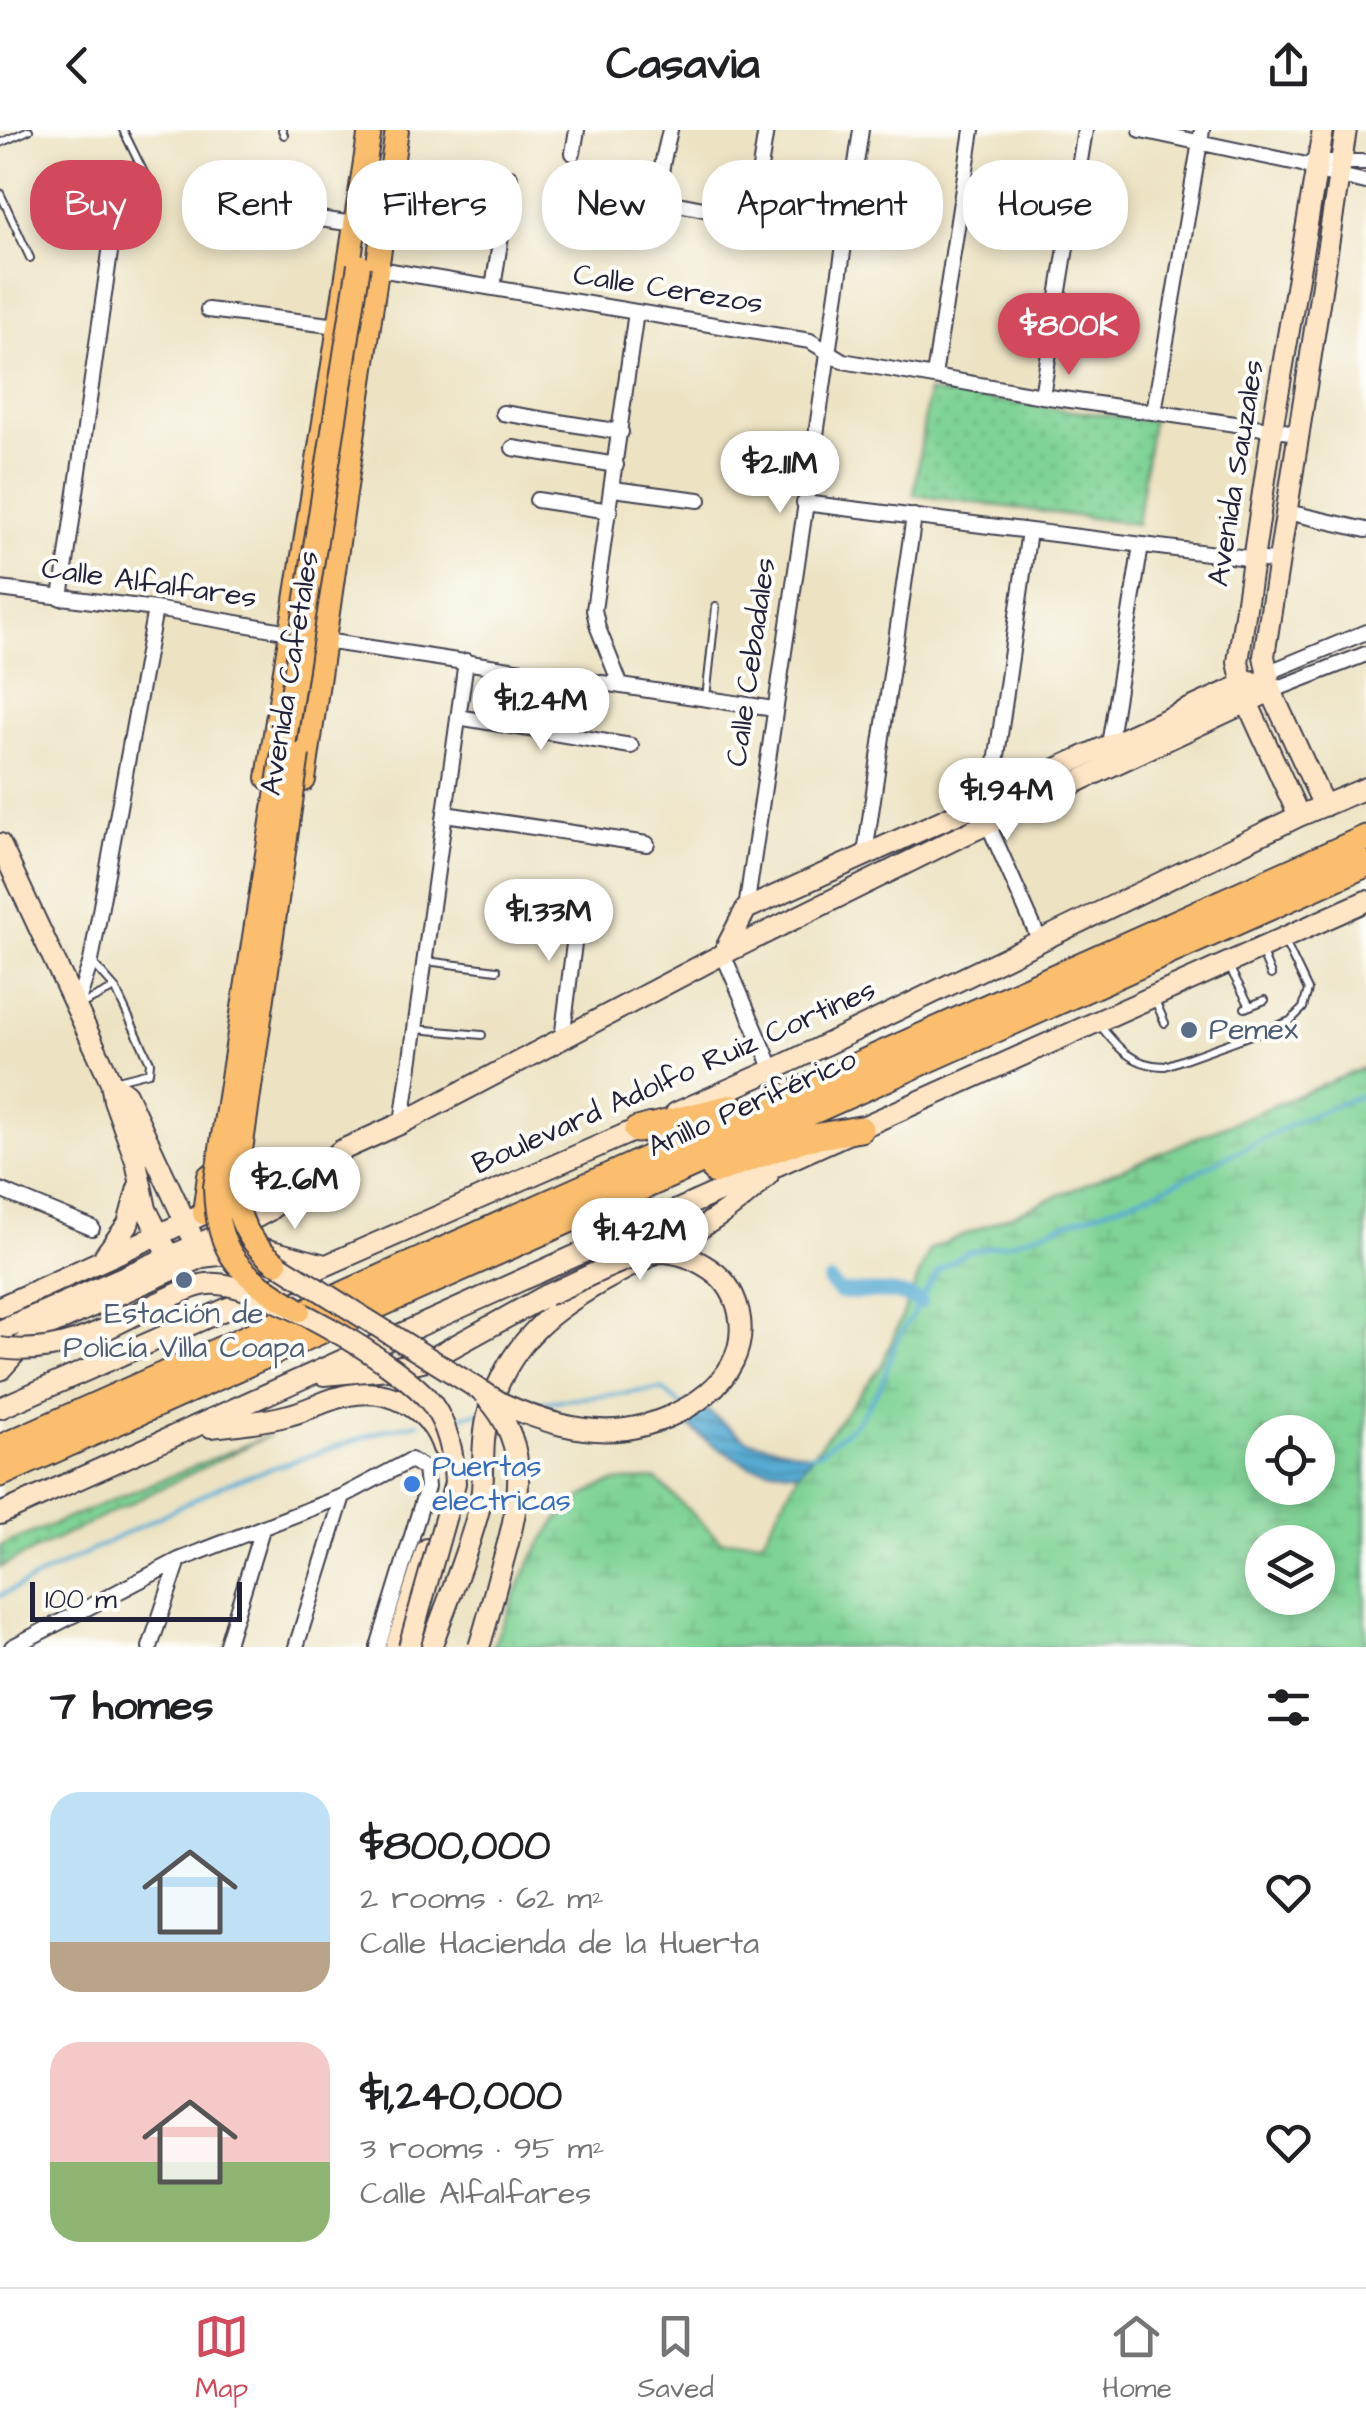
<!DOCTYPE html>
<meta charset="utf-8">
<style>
:root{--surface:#fff;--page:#f6f6f6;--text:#202124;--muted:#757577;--line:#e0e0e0;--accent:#d1495b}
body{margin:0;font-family:"Architects Daughter",sans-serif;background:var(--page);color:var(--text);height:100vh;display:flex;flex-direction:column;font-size:38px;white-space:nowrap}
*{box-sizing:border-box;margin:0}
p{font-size:32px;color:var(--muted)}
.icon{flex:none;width:55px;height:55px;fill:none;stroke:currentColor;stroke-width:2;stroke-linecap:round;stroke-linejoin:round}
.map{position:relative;height:1517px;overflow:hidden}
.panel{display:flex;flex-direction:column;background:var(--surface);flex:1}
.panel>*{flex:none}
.banner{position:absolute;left:30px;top:30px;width:1308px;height:90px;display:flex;gap:20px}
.controls{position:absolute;left:1245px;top:1285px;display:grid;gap:20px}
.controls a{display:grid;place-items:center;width:90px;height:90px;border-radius:50%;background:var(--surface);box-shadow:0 5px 15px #0003;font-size:50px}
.scale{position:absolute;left:30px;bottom:25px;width:212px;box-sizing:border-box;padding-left:10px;border:5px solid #22223b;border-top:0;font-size:28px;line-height:35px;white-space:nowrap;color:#22223b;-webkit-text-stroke:8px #fdfcf7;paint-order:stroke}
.price{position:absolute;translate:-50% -85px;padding:0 22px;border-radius:35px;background:#fff;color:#222;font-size:32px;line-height:65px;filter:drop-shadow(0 2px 5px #0008)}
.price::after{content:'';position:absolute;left:50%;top:60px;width:30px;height:22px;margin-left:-15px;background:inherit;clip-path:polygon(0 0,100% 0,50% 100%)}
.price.on{background:var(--accent);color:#fff}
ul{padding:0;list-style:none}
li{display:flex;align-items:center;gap:30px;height:250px;padding:0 50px}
li span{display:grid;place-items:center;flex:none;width:280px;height:200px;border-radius:30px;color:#555}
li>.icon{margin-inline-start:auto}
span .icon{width:120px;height:120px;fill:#fffc;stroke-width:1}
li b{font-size:42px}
h2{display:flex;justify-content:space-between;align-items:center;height:120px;padding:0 50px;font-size:42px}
.chip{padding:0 35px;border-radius:40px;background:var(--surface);box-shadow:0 5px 15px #0003;font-size:35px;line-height:90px}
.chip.on{background:var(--accent);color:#fff}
header{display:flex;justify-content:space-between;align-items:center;height:130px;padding:0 50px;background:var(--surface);font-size:45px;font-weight:700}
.dock{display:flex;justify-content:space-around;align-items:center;height:140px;border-top:2px solid var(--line);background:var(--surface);font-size:28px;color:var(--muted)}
.dock a{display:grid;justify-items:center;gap:5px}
.dock .on{color:var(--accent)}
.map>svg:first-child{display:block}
</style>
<header><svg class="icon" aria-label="back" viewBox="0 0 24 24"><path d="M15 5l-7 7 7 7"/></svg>Casavia<svg class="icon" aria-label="share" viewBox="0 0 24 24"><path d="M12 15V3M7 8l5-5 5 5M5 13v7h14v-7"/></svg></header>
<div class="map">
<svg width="1366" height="1517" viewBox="0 0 1366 1517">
<defs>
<pattern id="wetland-marsh" width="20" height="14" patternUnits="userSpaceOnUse" patternTransform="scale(2.5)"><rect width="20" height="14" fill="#7fd395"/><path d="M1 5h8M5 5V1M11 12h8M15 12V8" fill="none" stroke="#6db581"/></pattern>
<pattern id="park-dots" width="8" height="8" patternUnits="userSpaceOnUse" patternTransform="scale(2.5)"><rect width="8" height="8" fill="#7fd395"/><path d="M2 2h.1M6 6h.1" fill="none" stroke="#6db581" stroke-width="1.8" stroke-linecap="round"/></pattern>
<pattern id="water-rules" width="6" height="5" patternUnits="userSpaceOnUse" patternTransform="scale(2.5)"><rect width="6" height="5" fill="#58acd4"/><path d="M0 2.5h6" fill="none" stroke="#488cad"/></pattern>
</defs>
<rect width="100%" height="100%" fill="#fdfcf7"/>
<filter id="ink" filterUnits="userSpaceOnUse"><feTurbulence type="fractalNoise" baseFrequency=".01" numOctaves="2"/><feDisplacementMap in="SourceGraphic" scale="20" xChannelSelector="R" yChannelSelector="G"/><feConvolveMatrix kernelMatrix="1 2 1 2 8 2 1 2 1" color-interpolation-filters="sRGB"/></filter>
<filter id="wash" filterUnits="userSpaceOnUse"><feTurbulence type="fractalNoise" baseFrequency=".0048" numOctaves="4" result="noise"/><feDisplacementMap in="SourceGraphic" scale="40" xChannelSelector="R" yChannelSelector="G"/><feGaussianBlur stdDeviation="2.25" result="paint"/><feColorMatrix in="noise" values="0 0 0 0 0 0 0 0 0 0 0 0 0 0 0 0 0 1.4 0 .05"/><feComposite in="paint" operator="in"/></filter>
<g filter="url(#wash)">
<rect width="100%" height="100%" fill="#ede3c3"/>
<path fill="url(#wetland-marsh)" stroke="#507a68" stroke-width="2.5" fill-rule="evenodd" d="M1366,937v580h-874c28,-57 54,-151 124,-165 13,-2 27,-2 40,-3l65,62 42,-2 36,-67 83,-107 48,-116zM1262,1302h56v56h-56zM1262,1412h56v56h-56z"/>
<path fill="url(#park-dots)" stroke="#507a68" stroke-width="2.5" d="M928,262l224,29 -15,103 -223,-29z
M270,1305l-270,132v-21z"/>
<path fill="url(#water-rules)" stroke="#3d6788" stroke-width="2.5" d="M695,1272l52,38 65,15 -13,17 -50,-6 -42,-25 -30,-25z"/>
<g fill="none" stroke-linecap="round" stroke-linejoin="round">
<path stroke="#58acd4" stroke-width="4" d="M527,1274l135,-15 19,16
M448,1288l35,-6
M808,1325l12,-3 37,-30 25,-38 12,-38 44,-75 29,-19 43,-9 151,-53 139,-70 66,-27
M0,1466l225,-112 163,-55 31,-6"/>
<path stroke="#58acd4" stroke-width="15" d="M830,1152l9,10c30,2 55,-5 81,10"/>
</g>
</g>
<g filter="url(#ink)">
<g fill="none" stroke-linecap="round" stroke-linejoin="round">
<defs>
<path id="lane" d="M123,0l28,57
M282,0l2,5
M0,13l29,-13
M0,63l30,65
M706,568l10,-91
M1262,823l9,22
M426,831l71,9
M92,832l23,26 35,74 -1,10 -35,9
M1228,835l22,41
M1154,868l11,25
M80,875l35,-17
M1245,878l20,-8
M1098,893c19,24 34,43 67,43l125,-45 13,-13 5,-18 -23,-48
M416,899l66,6"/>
<path id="street" d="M670,0c-4,20 -17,56 -2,72l177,35
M1141,0l161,34 15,7 49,11
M573,23l4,-23
M1312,32h54
M238,77l116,17
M752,89l14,-89
M379,139l431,72 33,20 199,35 255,37
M493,158l17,-111
M208,180l130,16
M934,246l38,-246
M1042,266l43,-266
M1154,282l48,-282
M503,283l118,19
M513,318l103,17
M613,359l86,11
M537,370l73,11
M804,373l476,59
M1287,382l79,18
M0,459l155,20 135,23
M61,468l52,-367
M325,511l449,68
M1267,543l99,-41
M621,556l-23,-58 -4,-18 42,-298
M1271,561l95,-37
M458,587l173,29
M1109,615l32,-200
M991,668l38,-267
M445,684l202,30
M988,694l52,117
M865,724l49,-338
M746,779l115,-779
M723,824l50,116
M76,877l15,-46 64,-352
M562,909l18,-143
M402,993l64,-462
M0,1060l92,38
M12,1517l167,-87 164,-64 68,-36 14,9 2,18 -49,160
M150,1517l29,-87
M226,1517l36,-118
M296,1517l47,-151"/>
<path id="secondary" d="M1324,676l-53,-115 -7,-35 82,-526
M1299,686l-52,-114 -9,-40 36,-244 49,-288
M0,714l111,238 3,18 22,61 10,48 23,46
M723,824l23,-45 505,-228
M111,952l15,12 65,140
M676,983l97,-43 526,-254 67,-28
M264,1119l61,16
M105,1125l23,-31 10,-36
M0,1177l219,-100
M0,1201l244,-107 24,-13 74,-61 60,-27 321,-169 230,-114 318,-149
M0,1240l26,-29 20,-14 156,-70 42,-5 30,10
M324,1245l64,-6 43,-10 116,-64
M0,1278l649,-284
M211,1297c26,-3 53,-5 78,-12 21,-5 39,-17 60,-20 41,-8 81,13 94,53
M0,1384l1366,-613
M396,1517l31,-98
M431,1517c16,-45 36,-91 48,-138 6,-23 3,-45 5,-68 4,-52 32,-99 73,-130 69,-52 146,-69 211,-136"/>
<path id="primary" d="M268,648l102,-648
M304,650l93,-650
M204,1083l5,-37"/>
<path id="highway" d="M637,1000l96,-23
M715,1041l87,-32 58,-10
M0,1318l1366,-610
M0,1344l1366,-610"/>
</defs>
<use href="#lane" stroke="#403f4f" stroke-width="10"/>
<use href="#street" stroke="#403f4f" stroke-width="18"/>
<use href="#secondary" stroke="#403f4f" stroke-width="24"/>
<use href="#primary" stroke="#403f4f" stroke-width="26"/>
<use href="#highway" stroke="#403f4f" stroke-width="29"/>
<use href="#lane" stroke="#fff" stroke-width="6"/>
<use href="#street" stroke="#fff" stroke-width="14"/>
<use href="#secondary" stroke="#fde5c5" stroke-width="20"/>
<use href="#primary" stroke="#fabe6e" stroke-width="22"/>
<use href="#highway" stroke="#fabe6e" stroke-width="25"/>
<defs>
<path id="secondary-bridge" d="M276,1133l225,140c39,18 82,32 125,26 54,-8 122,-48 114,-110 -3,-22 -12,-38 -30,-50 -15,-10 -31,-17 -50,-17 -34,2 -81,30 -113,43
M0,1218c60,9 106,-19 158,-45 16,-7 32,-17 49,-19 51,-6 195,80 225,120 17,24 22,51 23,79l-46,164
M479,1517c8,-24 14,-50 21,-75 17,-60 36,-123 -14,-175"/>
<path id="primary-bridge" d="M276,1133c-25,-18 -38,-41 -41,-71l63,-438
M299,1180c-57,-35 -82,-51 -84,-123l144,-922"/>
</defs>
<use href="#secondary-bridge" stroke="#403f4f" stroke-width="24" stroke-linecap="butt"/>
<use href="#primary-bridge" stroke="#403f4f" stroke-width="26" stroke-linecap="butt"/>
<use href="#secondary-bridge" stroke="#fde5c5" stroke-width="20"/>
<use href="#primary-bridge" stroke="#fabe6e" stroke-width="22"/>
</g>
</g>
<g fill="#5c6f8a" stroke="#fdfcf7" stroke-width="4">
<circle cx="1189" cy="900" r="10"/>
<circle cx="184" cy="1150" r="10"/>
</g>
<circle fill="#3f7fe0" stroke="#fdfcf7" stroke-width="4" cx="412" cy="1354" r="10"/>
<g text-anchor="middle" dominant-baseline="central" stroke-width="8" stroke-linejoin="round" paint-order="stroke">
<g font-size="30" fill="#22223b" stroke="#fdfcf7">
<text transform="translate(668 159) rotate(9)">Calle Cerezos</text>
<text transform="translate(1236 343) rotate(-81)">Avenida Sauzales</text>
<text transform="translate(149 453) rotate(8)">Calle Alfalfares</text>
<text transform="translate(751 532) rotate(-82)">Calle Cebadales</text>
<text transform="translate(290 543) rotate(-81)">Avenida Cafetales</text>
<text transform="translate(674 947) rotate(-24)">Boulevard Adolfo Ruiz Cortines</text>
<text transform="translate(752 973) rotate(-24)">Anillo Periférico</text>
</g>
<g font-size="30" fill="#4e5e75" stroke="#fdfcf7" text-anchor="start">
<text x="1209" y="900">Pemex</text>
<text x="184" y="1184" text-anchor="middle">Estación de<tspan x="184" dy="34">Policía Villa Coapa</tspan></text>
</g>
<g font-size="30" fill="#366cbe" stroke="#fdfcf7" text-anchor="start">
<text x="432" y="1337">Puertas<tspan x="432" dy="34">electricas</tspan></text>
</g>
</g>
</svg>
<div class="controls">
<a><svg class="icon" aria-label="locate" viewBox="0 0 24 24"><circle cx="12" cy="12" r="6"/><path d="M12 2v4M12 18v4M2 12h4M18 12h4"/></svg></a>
<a><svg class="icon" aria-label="layers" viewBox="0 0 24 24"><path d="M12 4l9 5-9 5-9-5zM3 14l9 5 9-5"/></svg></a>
</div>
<div class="scale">100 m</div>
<b class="price on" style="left:1069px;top:248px">$800K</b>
<b class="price" style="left:780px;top:386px">$2.11M</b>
<b class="price" style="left:541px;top:623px">$1.24M</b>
<b class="price" style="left:1007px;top:713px">$1.94M</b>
<b class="price" style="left:549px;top:834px">$1.33M</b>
<b class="price" style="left:295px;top:1102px">$2.6M</b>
<b class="price" style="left:640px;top:1153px">$1.42M</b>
<div class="banner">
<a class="chip on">Buy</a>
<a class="chip">Rent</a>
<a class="chip">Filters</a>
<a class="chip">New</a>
<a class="chip">Apartment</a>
<a class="chip">House</a>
</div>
</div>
<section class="panel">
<h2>7 homes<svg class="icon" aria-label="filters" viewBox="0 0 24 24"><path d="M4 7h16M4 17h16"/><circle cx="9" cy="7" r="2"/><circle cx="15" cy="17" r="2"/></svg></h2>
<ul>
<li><span style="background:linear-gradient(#bfe0f5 75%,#b9a48a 0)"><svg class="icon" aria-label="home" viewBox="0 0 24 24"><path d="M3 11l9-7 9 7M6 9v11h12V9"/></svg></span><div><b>$800,000</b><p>2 rooms · 62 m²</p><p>Calle Hacienda de la Huerta</p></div><svg class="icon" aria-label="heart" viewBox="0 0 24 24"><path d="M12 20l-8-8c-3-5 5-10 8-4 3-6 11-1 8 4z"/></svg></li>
<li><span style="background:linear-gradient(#f6c9c9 60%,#8fb573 0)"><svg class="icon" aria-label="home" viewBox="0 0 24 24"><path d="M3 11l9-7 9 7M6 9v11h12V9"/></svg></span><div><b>$1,240,000</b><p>3 rooms · 95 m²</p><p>Calle Alfalfares</p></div><svg class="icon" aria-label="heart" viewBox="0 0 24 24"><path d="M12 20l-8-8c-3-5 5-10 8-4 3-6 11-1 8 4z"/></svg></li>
</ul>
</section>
<nav class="dock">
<a class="on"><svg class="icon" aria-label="map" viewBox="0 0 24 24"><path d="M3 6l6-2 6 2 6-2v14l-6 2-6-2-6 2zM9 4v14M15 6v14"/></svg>Map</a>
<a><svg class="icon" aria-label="saved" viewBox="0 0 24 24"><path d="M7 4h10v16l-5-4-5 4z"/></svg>Saved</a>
<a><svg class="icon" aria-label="home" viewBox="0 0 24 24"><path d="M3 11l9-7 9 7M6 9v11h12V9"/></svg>Home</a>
</nav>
